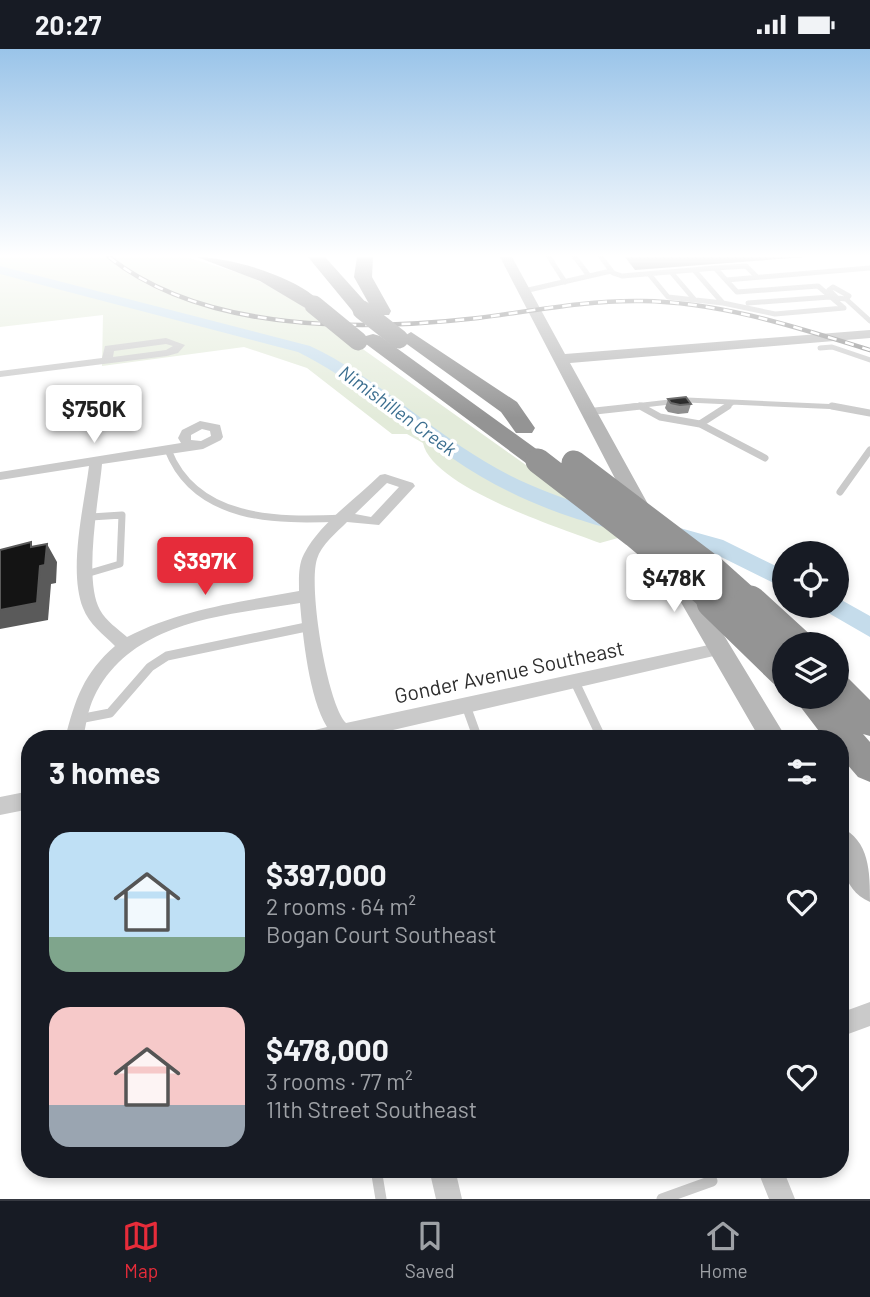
<!DOCTYPE html>
<meta charset="utf-8">
<style>
:root{--surface:#171b24;--page:#20242c;--text:#f1f3f6;--muted:#9ea1a6;--line:#363941;--accent:#e62c3a}
body{margin:0;font-family:Barlow,sans-serif;background:var(--page);color:var(--text);height:100vh;display:flex;flex-direction:column;font-size:26px;white-space:nowrap}
*{box-sizing:border-box;margin:0}
p{font-size:23px;color:var(--muted)}
.icon{flex:none;width:38px;height:38px;fill:none;stroke:currentColor;stroke-width:2;stroke-linecap:round;stroke-linejoin:round}
.map{position:relative;flex:1;overflow:hidden}
.drawer{position:absolute;left:21px;top:681px;width:828px;height:448px;display:flex;flex-direction:column;background:var(--surface);border-radius:28px;box-shadow:0 4px 10px #0003}
.drawer>*{flex:none}
.fabs{position:absolute;left:772px;top:492px;display:grid;gap:14px}
.fabs a{display:grid;place-items:center;width:77px;height:77px;border-radius:50%;background:var(--surface);box-shadow:0 4px 10px #0003;font-size:35px}
.price{position:absolute;translate:-50% -60px;padding:0 16px;border-radius:7px;background:#fff;color:#222;font-size:23px;line-height:46px;filter:drop-shadow(0 2px 4px #0008)}
.price::after{content:'';position:absolute;left:50%;top:42px;width:21px;height:16px;margin-left:-10px;background:inherit;clip-path:polygon(0 0,100% 0,50% 100%)}
.price.active{background:var(--accent);color:#fff}
ul{padding:0;list-style:none}
li{display:flex;align-items:center;gap:21px;height:175px;padding:0 28px}
li span{display:grid;place-items:center;flex:none;width:196px;height:140px;border-radius:21px;color:#555}
li>.icon{margin-inline-start:auto}
span .icon{width:84px;height:84px;fill:#fffc;stroke-width:1}
li b{font-size:30px}
h2{display:flex;justify-content:space-between;align-items:center;height:84px;padding:0 28px;font-size:30px}
.status{display:flex;justify-content:space-between;align-items:center;height:49px;padding:0 35px;background:var(--surface);direction:ltr}
.status svg{height:19px;fill:currentColor}
.dock{display:flex;justify-content:space-around;align-items:center;height:98px;border-top:2px solid var(--line);background:var(--surface);font-size:19px;color:var(--muted)}
.dock a{display:grid;justify-items:center;gap:4px}
.dock .active{color:var(--accent)}
.map>svg:first-child{display:block}
</style>
<div class="status"><b>20:27</b><svg viewBox="0 0 49 12"><path d="M0 12V9h3v3zM5 12V6h3v6zM10 12V3h3v9zM15 12V0h3v12zM26 1h20v11H26zM47 4h2v5h-2z"/></svg></div>
<div class="map">
<svg width="870" height="1150" viewBox="0 0 870 1150">
<rect width="100%" height="100%" fill="#fff"/>
<path fill="#e3ebda" d="M0,208h186l60,18 38,18 298,212 36,33 -18,5c-40,-15 -168,-56 -177,-100l-16,-9h-15l-85,-66 -63,-21 -142,19 1,-51 -103,12z"/>
<g fill="none" stroke-linecap="round" stroke-linejoin="round">
<path fill="#c5dceb" fill-rule="evenodd" d="M0,217l310,80c64,30 114,79 174,115 44,27 91,42 140,56l3,5 -3,5c-15,4 -33,-4 -47,-8 -44,-14 -86,-34 -125,-61 -51,-35 -97,-78 -154,-106l-298,-78z
M662,474l61,17 61,30v18l-77,-38 -53,-15 -3,-5 3,-5z
M836,548l34,19v21l-45,-26 -4,-6h15z"/>
<path stroke="#cacaca" stroke-width="5" d="M549,208l16,25
M575,208l14,19
M601,208l12,16 9,3 93,-8 11,12 144,-12
M715,219l31,-2 11,11
M694,221l28,32
M671,223l23,27
M649,225l19,23 55,6 52,11 69,-6 -26,-22 -81,6 -11,-12
M833,238l16,9 -3,3 -9,-1 -8,-8z
M524,242l87,-20
M846,250l24,22
M748,254l82,-6
M820,299l12,-1 38,13
M626,358l61,-7 154,7
M726,358l6,-4"/>
<path stroke="#cacaca" stroke-width="7" d="M640,357l20,11 40,7 65,34
M832,357l38,7
M586,363l55,-6
M700,375l28,-18
M168,401c28,71 108,71 174,68
M840,443l30,-42
M86,525l34,-10 2,-49 -31,2"/>
<path stroke="#cacaca" stroke-width="9" d="M574,631l28,59
M465,654l13,36
M79,670l31,-6 40,-46 17,-11 144,-30"/>
<path stroke="#cacaca" stroke-width="11" d="M376,1120l5,30
M662,1150l50,-18 -5,-12"/>
<path fill="#cacaca" fill-rule="evenodd" d="M166,289l19,7 -7,8 -11,3 -167,21v-6l102,-13 3,-12zM166,295l7,2 -7,4 -53,7 1,-6z
M200,372l20,4 3,12 -2,3 -18,9 -101,15c-3,34 -19,116 -2,146 6,11 18,19 27,27 54,-28 113,-35 172,-46 0,-12 -1,-26 5,-37 16,-31 52,-55 76,-79l5,-1 28,9 2,3 -36,39 -32,-3c-10,10 -26,23 -30,37 -9,28 10,144 29,164l372,-80 6,1 2,5 -2,5 -6,1 -364,84h-54l3,-6 24,-6c-18,-30 -24,-89 -27,-124 -74,12 -169,17 -206,94 -6,12 -8,28 -11,42h-18c10,-40 19,-66 50,-93 -12,-12 -26,-22 -32,-38 -15,-38 1,-102 6,-142l-89,14v-8l181,-29 -3,-5 4,-8zM202,380l8,2 1,5 -10,5 -10,-1v-5zM387,434l12,4 -28,30 -16,-3z
M30,742v18l-30,6v-18z
M870,953v24l-30,11v-24z
M429,1120h26l7,30h-26z
M757,1120h26l12,30h-26z"/>
<path fill="#b7b7b7" fill-rule="evenodd" d="M500,208h12l53,97 305,-24v8l-300,25 84,152 -10,7 -10,-7z
M675,516l8,3 104,171h-27l-96,-166 3,-5z
M840,778c30,13 30,46 30,75 -30,-13 -30,-47 -30,-75z"/>
<path fill="#949494" fill-rule="evenodd" d="M197,208c33,0 105,21 126,48l-2,4h-14l-47,-28z
M308,208h17l44,49 2,4 -2,4h-14z
M357,208h16l-1,20 19,34 -2,4h-14l-2,-4 -19,-34z
M411,283l106,70 18,26 -3,5h-16l-15,-21 -97,-70 -3,-4z
M373,285l7,2 166,120 4,5 -4,5h-16l-164,-122 -3,-4 3,-4z
M836,624l11,4 23,23v36l-7,-2 7,8v40l-12,-5 -18,-21v-17h-15l-32,-42h43z"/>
<defs>
<path id="rail" d="M109,208c96,76 254,74 369,61 54,-7 109,-18 164,-17 78,1 154,26 228,49"/>
</defs>
<use href="#rail" stroke="#828282" stroke-width="4.5"/>
<use href="#rail" stroke="#fff" stroke-width="2.5" stroke-dasharray="9" stroke-linecap="butt"/>
<path stroke="#949494" stroke-width="19" d="M314,256l44,36
M362,261l37,29"/>
<path stroke="#949494" stroke-width="25" d="M538,412l96,74 81,68
M574,414l140,106 38,34"/>
<path stroke="#949494" stroke-width="33" d="M713,553l71,69
M750,553l46,42"/>
</g>
<path fill="#8a8a8a" d="M625,208h181l-171,13z
M668,350l23,5 -3,9 -10,1 -10,-2 -3,-4z"/>
<path fill="#5a5a5a" d="M47,495l10,18 -1,21 -5,1 -3,36 -48,9v-19l40,-44z"/>
<path fill="#141414" stroke="#5a5a5a" stroke-width="2" d="M686,348l5,7 -11,1 -9,-2 -3,-4z
M31,493v5l16,-3 -2,21 -5,1 -3,37 -37,7v-60z"/>
<linearGradient id="sky" x2="0" y2="1"><stop stop-color="#9ac4e9"/><stop offset="0.56" stop-color="#fff"/><stop offset="1" stop-color="#fff" stop-opacity="0"/></linearGradient>
<rect width="870" height="369" fill="url(#sky)"/>
<g text-anchor="middle" dominant-baseline="central" stroke-width="7" stroke-linejoin="round" paint-order="stroke">
<g font-size="19" font-style="italic" fill="#3b6e8f" stroke="#fff">
<text transform="translate(398 361) rotate(36)">Nimishillen Creek</text>
</g>
<g font-size="21" fill="#2d2d2d" stroke="#fff">
<text transform="translate(509 622) rotate(-12)">Gonder Avenue Southeast</text>
</g>
</g>
</svg>
<div class="fabs">
<a><svg class="icon" aria-label="locate" viewBox="0 0 24 24"><circle cx="12" cy="12" r="6"/><path d="M12 2v4M12 18v4M2 12h4M18 12h4"/></svg></a>
<a><svg class="icon" aria-label="layers" viewBox="0 0 24 24"><path d="M12 4l9 5-9 5-9-5zM3 14l9 5 9-5"/></svg></a>
</div>
<b class="price" style="left:94px;top:396px">$750K</b>
<b class="price active" style="left:205px;top:548px">$397K</b>
<b class="price" style="left:674px;top:565px">$478K</b>
<section class="drawer">
<h2>3 homes<svg class="icon" aria-label="filters" viewBox="0 0 24 24"><path d="M4 7h16M4 17h16"/><circle cx="9" cy="7" r="2"/><circle cx="15" cy="17" r="2"/></svg></h2>
<ul>
<li><span style="background:linear-gradient(#bfe0f5 75%,#7fa58c 0)"><svg class="icon" aria-label="home" viewBox="0 0 24 24"><path d="M3 11l9-7 9 7M6 9v11h12V9"/></svg></span><div><b>$397,000</b><p>2 rooms · 64 m²</p><p>Bogan Court Southeast</p></div><svg class="icon" aria-label="heart" viewBox="0 0 24 24"><path d="M12 20l-8-8c-3-5 5-10 8-4 3-6 11-1 8 4z"/></svg></li>
<li><span style="background:linear-gradient(#f6c9c9 70%,#9aa5b1 0)"><svg class="icon" aria-label="home" viewBox="0 0 24 24"><path d="M3 11l9-7 9 7M6 9v11h12V9"/></svg></span><div><b>$478,000</b><p>3 rooms · 77 m²</p><p>11th Street Southeast</p></div><svg class="icon" aria-label="heart" viewBox="0 0 24 24"><path d="M12 20l-8-8c-3-5 5-10 8-4 3-6 11-1 8 4z"/></svg></li>
</ul>
</section>
</div>
<nav class="dock">
<a class="active"><svg class="icon" aria-label="map" viewBox="0 0 24 24"><path d="M3 6l6-2 6 2 6-2v14l-6 2-6-2-6 2zM9 4v14M15 6v14"/></svg>Map</a>
<a><svg class="icon" aria-label="saved" viewBox="0 0 24 24"><path d="M7 4h10v16l-5-4-5 4z"/></svg>Saved</a>
<a><svg class="icon" aria-label="home" viewBox="0 0 24 24"><path d="M3 11l9-7 9 7M6 9v11h12V9"/></svg>Home</a>
</nav>
